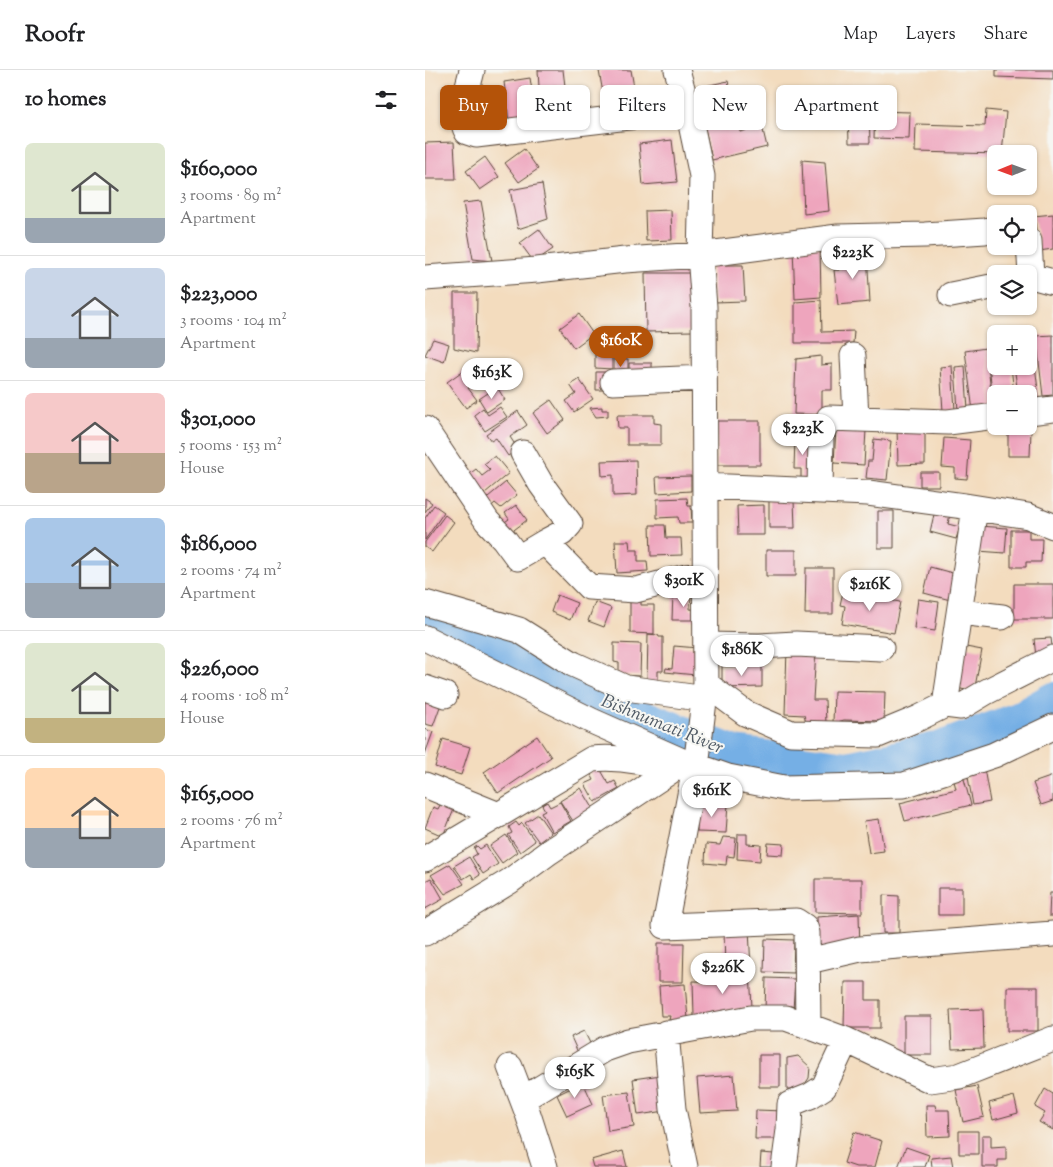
<!DOCTYPE html>
<meta charset="utf-8">
<style>
:root{--surface:#fff;--page:#f2f2f2;--text:#202124;--muted:#757577;--line:#e0e0e0;--accent:#b45309}
body{margin:0;font-family:"Sorts Mill Goudy",serif;background:var(--page);color:var(--text);height:100vh;display:flex;flex-direction:column;font-size:19px;white-space:nowrap}
*{box-sizing:border-box;margin:0}
p{font-size:16px;color:var(--muted)}
.icon{flex:none;width:28px;height:28px;fill:none;stroke:currentColor;stroke-width:2;stroke-linecap:round;stroke-linejoin:round}
.map{position:relative;flex:1;overflow:hidden}
.details{display:flex;flex-direction:column;background:var(--surface);width:425px}
.details>*{flex:none}
.guide{position:absolute;left:15px;top:15px;width:475px;height:45px;display:flex;gap:10px}
.needle{width:32px;rotate:269deg}
.controls{position:absolute;left:562px;top:75px;display:grid;gap:10px}
.controls a{display:grid;place-items:center;width:50px;height:50px;border-radius:8px;background:var(--surface);box-shadow:0 1px 4px #0004;font-size:25px}
.price{position:absolute;translate:-50% -42px;padding:0 11px;border-radius:18px;background:#fff;color:#222;font-size:16px;line-height:32px;filter:drop-shadow(0 1px 2px #0008)}
.price::after{content:'';position:absolute;left:50%;top:30px;width:15px;height:11px;margin-left:-8px;background:inherit;clip-path:polygon(0 0,100% 0,50% 100%)}
.price.current{background:var(--accent);color:#fff}
ul{padding:0;list-style:none}
li{display:flex;align-items:center;gap:15px;height:125px;padding:0 25px}
li+li{border-top:1px solid var(--line)}
li span{display:grid;place-items:center;flex:none;width:140px;height:100px;border-radius:8px;color:#555}
li>.icon{margin-inline-start:auto}
span .icon{width:60px;height:60px;fill:#fffc;stroke-width:1}
li b{font-size:21px}
h2{display:flex;justify-content:space-between;align-items:center;height:60px;padding:0 25px;font-size:21px}
.chip{padding:0 18px;border-radius:8px;background:var(--surface);box-shadow:0 1px 4px #0004;font-size:18px;line-height:45px}
.chip.current{background:var(--accent);color:#fff}
header{display:flex;align-items:center;gap:30px;box-sizing:border-box;height:70px;padding:0 25px;background:var(--surface);border-bottom:1px solid var(--line)}
header strong{font-size:24px}
nav{display:flex;gap:28px;margin-inline-start:auto;font-size:18px}
main{display:flex;flex:1;min-height:0}
.map>svg:first-child{display:block}
</style>
<header>
<strong>Roofr</strong>
<nav><a>Map</a><a>Layers</a><a>Share</a></nav>
</header>
<main>
<section class="details">
<h2>10 homes<svg class="icon" aria-label="filters" viewBox="0 0 24 24"><path d="M4 7h16M4 17h16"/><circle cx="9" cy="7" r="2"/><circle cx="15" cy="17" r="2"/></svg></h2>
<ul>
<li><span style="background:linear-gradient(#dfe7d0 75%,#9aa5b1 0)"><svg class="icon" aria-label="home" viewBox="0 0 24 24"><path d="M3 11l9-7 9 7M6 9v11h12V9"/></svg></span><div><b>$160,000</b><p>3 rooms · 89 m²</p><p>Apartment</p></div></li>
<li><span style="background:linear-gradient(#c9d6e8 70%,#9aa5b1 0)"><svg class="icon" aria-label="home" viewBox="0 0 24 24"><path d="M3 11l9-7 9 7M6 9v11h12V9"/></svg></span><div><b>$223,000</b><p>3 rooms · 104 m²</p><p>Apartment</p></div></li>
<li><span style="background:linear-gradient(#f6c9c9 60%,#b9a48a 0)"><svg class="icon" aria-label="home" viewBox="0 0 24 24"><path d="M3 11l9-7 9 7M6 9v11h12V9"/></svg></span><div><b>$301,000</b><p>5 rooms · 153 m²</p><p>House</p></div></li>
<li><span style="background:linear-gradient(#a9c7e8 65%,#9aa5b1 0)"><svg class="icon" aria-label="home" viewBox="0 0 24 24"><path d="M3 11l9-7 9 7M6 9v11h12V9"/></svg></span><div><b>$186,000</b><p>2 rooms · 74 m²</p><p>Apartment</p></div></li>
<li><span style="background:linear-gradient(#dfe7d0 75%,#c2b280 0)"><svg class="icon" aria-label="home" viewBox="0 0 24 24"><path d="M3 11l9-7 9 7M6 9v11h12V9"/></svg></span><div><b>$226,000</b><p>4 rooms · 108 m²</p><p>House</p></div></li>
<li><span style="background:linear-gradient(#ffd9b3 60%,#9aa5b1 0)"><svg class="icon" aria-label="home" viewBox="0 0 24 24"><path d="M3 11l9-7 9 7M6 9v11h12V9"/></svg></span><div><b>$165,000</b><p>2 rooms · 76 m²</p><p>Apartment</p></div></li>
</ul>
</section>
<div class="map">
<svg width="628" height="1097" viewBox="0 0 628 1097">
<rect width="100%" height="100%" fill="#f6f6f2"/>
<filter id="ink" filterUnits="userSpaceOnUse"><feTurbulence type="fractalNoise" baseFrequency=".02" numOctaves="2"/><feDisplacementMap in="SourceGraphic" scale="10" xChannelSelector="R" yChannelSelector="G"/><feConvolveMatrix kernelMatrix="1 2 1 2 8 2 1 2 1" color-interpolation-filters="sRGB"/></filter>
<filter id="wash" filterUnits="userSpaceOnUse"><feTurbulence type="fractalNoise" baseFrequency=".0096" numOctaves="4" result="noise"/><feDisplacementMap in="SourceGraphic" scale="20" xChannelSelector="R" yChannelSelector="G"/><feGaussianBlur stdDeviation="1.12" result="paint"/><feColorMatrix in="noise" values="0 0 0 0 0 0 0 0 0 0 0 0 0 0 0 0 0 1.4 0 .05"/><feComposite in="paint" operator="in"/></filter>
<g filter="url(#wash)">
<rect width="100%" height="100%" fill="#f3dcbe"/>
<g fill="none" stroke-linecap="round" stroke-linejoin="round">
<path stroke="#74afe5" stroke-width="36" d="M0,550l83,26 93,55 134,53 112,15 94,-20 79,-30 33,-19"/>
</g>
<g id="blocks">
<path fill="#eea5bd" d="M113,0h25l2,16 -26,1z
M180,0h26l5,29 -31,5 -6,-33z
M571,0h57v9l-57,-2z
M105,8l6,39 -27,4 -5,-39z
M303,11l12,51 22,-6 5,21 -55,13 -16,-72z
M423,40h21l1,33h-21z
M561,40l20,2 -4,42 -87,-2 1,-28 69,2z
M450,41l35,1 -1,27 -35,-1z
M247,70l5,42 -34,3 -4,-41z
M29,72l2,37h-31v-36z
M99,79l14,20 -19,13 -14,-19z
M60,87l14,20 -19,13 -14,-19z
M377,90l23,2 4,49 -25,3z
M117,114l6,35 -30,10 -8,-39z
M56,131l11,60 -19,-2 -10,-56z
M246,140l1,30 -26,1 -1,-30z
M628,144v35l-14,2 -5,-35z
M114,159l14,20 -19,13 -14,-19z
M395,177l1,50 -26,2 -2,-51z
M422,183l20,1 3,48 -32,3 -4,-35h6v-9z
M287,195h31l2,36 -31,1z
M220,203h46l1,58 -46,1z
M29,223h23l-1,60 -22,-5z
M396,230l1,32 32,-1 -1,12h-58v-41z
M154,244l14,20 -19,14 -14,-20z
M628,265v60l-10,1 -7,-60z
M8,269l16,5 -5,18 -19,-7z
M604,269h3l7,60 -10,1v-6h-11l-4,-28h15z
M571,277v19h15l3,28h-18v13l-2,1 -7,-60z
M561,278l7,60 -20,3 -8,-60z
M170,284l17,1v14l-17,-1z
M396,286v9l11,-1v26h-10v25l-28,-1 2,-55z
M189,289h14v18h-14z
M204,293h23v24l-23,1z
M527,296l3,44 -12,1 -3,-44z
M540,296l3,44 -10,1 -3,-44z
M39,300l10,13 -6,5 9,12 -11,8 -19,-26z
M171,302h16v18h-16z
M154,309l14,20 -19,13 -8,-11 10,-7 -6,-9z
M72,317l8,13 -18,12 -8,-13z
M126,330l14,20 -18,13 -14,-20z
M75,337l7,10 -22,14 -11,-16 9,-7 5,7z
M177,337v3h6v6l-12,1 -6,-9z
M93,341l9,14 -17,12 8,12 -10,7 -12,-18 -5,3 -5,-7z
M192,345h37v8l7,1v21h-34v-17h-9z
M292,351h43v44h-43z
M472,357h28v37l-27,1z
M411,358l30,2 -2,35 -30,-2z
M583,359l23,1 -1,26h-22z
M370,367h17l-2,42h-9v-10h-7z
M519,368l26,2 -3,39 -12,-1v-10l-13,-1z
M449,369l17,2 -4,39 -21,-2 2,-17h4z
M70,386l14,17 -30,25 -16,-19 13,-10 6,7 8,-6 -6,-6z
M211,390l1,35 -24,1v-21l-11,1 -1,-15z
M495,402h19v14h-19z
M266,406v15l-34,2 -1,-16z
M81,412l11,13 -16,13 -6,-5 -7,6 -6,-7z
M0,428l7,5 -7,9z
M262,428l1,8h3l1,17h-13l-1,-6 -21,1v-19z
M344,430h25l1,28h-26z
M9,435l10,7 -19,28v-22z
M91,435l11,15 -21,16 -7,-10 10,-7 -4,-6z
M339,435v30h-26l-1,-29z
M510,440l15,4 -2,10 12,3 -4,12 -26,-7z
M453,441h16v37h-16z
M20,445l9,7 -22,30 -7,-5v-5z
M225,455h15l1,13h15l1,17 -31,1z
M555,456l27,2 -2,25 -27,-2z
M586,460h18v9h13l-1,23h-15v5h-15z
M190,471h14l1,9h8v11h9l1,10 -31,2z
M341,480h30v26h-30z
M505,497l30,8 -6,26 -30,-8z
M381,498h27v46h-28z
M589,514h39v35h-39z
M418,522l57,10 -6,31 -52,-9 3,-18 -5,-1z
M248,523l18,1 -1,15 12,1v10h-30z
M132,525l20,8 -7,17 -19,-8z
M205,529h11v6h13v29l-24,-1z
M493,529l21,3 -4,29 -21,-3z
M170,532l16,6 -7,19 -16,-6z
M223,564l10,1 1,2h4v34h-5v12l-11,-1z
M626,568l2,16 -17,3 -2,-18z
M189,573l27,1 -1,32 -21,-1v-12l-5,-1z
M249,576l24,2 -2,27 -31,-3 1,-4 6,1z
M541,577l16,3 -8,42 -17,-4z
M362,578l29,2 -3,50h12l1,24 -20,-1 -2,-8 -19,-1z
M297,596h40v21l-40,1z
M409,621l51,1 -1,29 -40,-1 -11,3z
M0,630l16,4 -8,22 -8,-2z
M0,659l8,3 -8,22z
M112,666l14,21 -53,36 -14,-21z
M18,669l27,8 -9,28 -26,-8z
M558,693l7,39 -17,3 -7,-39z
M174,697l10,17 6,-3 4,8 -24,13 -10,-18 9,-4 -4,-8z
M628,706v25l-12,4 -8,-22z
M539,709l7,26 -66,16 -5,-18 56,-14 -2,-8z
M156,718l12,20 -20,13 -13,-20z
M17,731l13,6 -12,29 -18,-8 8,-21 5,2z
M122,732l3,5 10,-5 11,19 -19,11 -11,-20 4,-2 -3,-5z
M273,732l30,2 -2,29 -29,-1z
M113,744l13,19 -12,9 -14,-19z
M454,749l5,32 -15,2 -5,-32z
M91,752l3,4 3,-3 13,18 -15,11 -12,-17 4,-2 -3,-6z
M313,764h9v10l14,1 -1,16 -23,-2z
M81,765l11,17 -15,11 -12,-17z
M298,767l13,1 -2,19 -7,-1 -1,9 -21,-2 1,-19 14,1z
M343,773l16,1 -1,11 -16,-1z
M61,775l12,19 -15,10 -11,-17 5,-3 -3,-6 3,-2 3,3z
M44,787l11,18 -6,4 -3,-5 -8,5 -9,-13z
M25,794l14,20 -19,10 -14,-19z
M6,808l12,21 -18,10v-28z
M390,809h47v34l-47,-1z
M513,818h24v27h-24z
M625,823h3v23h-4z
M458,825l16,1v37h-16z
M434,844l1,35 -42,3 -1,-35z
M324,858l2,42 -26,1 -1,-42z
M340,869l29,1 -1,33 -29,-1z
M233,873h26l-1,39h-25z
M325,903l2,34 -58,9 -1,-35 33,1v-8z
M341,908l29,1 -2,31h-28z
M420,912h21v18h14v28h-36z
M260,914l3,35 -19,1 1,-4h-9l-2,-30z
M582,917h31v44h-31z
M558,939l1,39 -32,1 -2,-39z
M479,946h28v39h-28z
M159,961l10,20 -14,6 -9,-20z
M334,985h21v32h-21z
M373,986l12,11 -1,11 -8,12h-14v-32z
M236,1005l5,36 -28,4 -5,-36z
M309,1005l3,36 -37,2 -3,-35z
M158,1012l10,22 -26,12 -10,-21z
M552,1016l7,31 -21,5 -7,-32z
M620,1019l8,5v36l-14,-8 6,-9 -10,-6z
M204,1022l5,35 -26,4 -5,-36z
M589,1026l4,17 -25,7 -4,-17z
M501,1035h9l1,5h13l1,26 -23,1z
M331,1040l28,1 -1,28h-28z
M534,1061h19v23h-19z
M429,1062l28,9 -7,26h-19l-12,-4z
M557,1065h9v12l15,-1v14h-8v7h-16z
M481,1077l23,8 -4,12h-27z
M198,1081l4,16h-34l-2,-7z
M336,1083l13,1 -1,13h-13z
M526,1086l2,11h-21l-1,-9z"/>
</g>
</g>
<g filter="url(#ink)">
<use href="#blocks" fill-opacity="0" stroke="#574536" stroke-width="1"/>
<g fill="none" stroke-linecap="round" stroke-linejoin="round">
<defs>
<path id="minor" d="M47,0c-4,19 -15,44 -5,62l9,3 212,-25
M252,0l11,40 14,66 -2,79 4,52 2,392 -2,2 -7,57 -32,168 131,-5 9,6 2,6 1,93 38,14 84,40 29,-4 94,-37
M604,171l2,35 22,6
M0,208l112,-8 88,-10 75,-5 138,-18 87,-2 60,-4 11,-3
M526,225l45,-9
M428,286l3,62
M188,312l91,-4
M604,342l24,-3
M0,359l62,92 17,18 14,19 27,-16
M98,383l18,31 29,40 -8,9 -17,9 44,45 47,3 50,-13 18,-2
M280,416l163,7 96,13 64,10 25,10
M395,421l1,-56 8,-17 119,4 48,-6
M0,533l94,27 54,34 53,24 80,11
M535,542l42,5
M0,568l167,83 90,40 46,16 56,11 120,-3 90,-30 59,-28
M281,575l53,1 37,-2 85,4
M281,614l39,29 46,20 87,2 41,-17 26,-13 16,2 25,-15 67,-34
M0,618l20,7
M520,635l30,-197
M0,715l74,30
M0,789l167,-100c26,-3 55,3 80,11
M0,863l85,-52 39,-29 123,-82 10,-9
M383,891l52,-12 193,-15
M241,963l7,76 12,58
M85,997l18,47 17,53
M98,1029l82,-50 23,-8 123,-23h35l22,8
M359,1097l5,-37 1,-26 20,-8 14,-9 22,-47"/>
</defs>
<use href="#minor" stroke="#574536" stroke-width="27"/>
<use href="#minor" stroke="#fff" stroke-width="25"/>
</g>
</g>
<g text-anchor="middle" dominant-baseline="central" stroke-width="4" stroke-linejoin="round" paint-order="stroke">
<g font-size="19" font-style="italic" fill="#4f5964" stroke="#f6f6f2">
<text transform="translate(237 655) rotate(22)">Bishnumati River</text>
</g>
</g>
</svg>
<div class="controls">
<a><svg class="needle" viewBox="-14 -14 28 28"><path d="M0-13l5 13h-10z" fill="#e53935"/><path d="M0 13l5-13h-10z" fill="#757577"/></svg></a>
<a><svg class="icon" aria-label="locate" viewBox="0 0 24 24"><circle cx="12" cy="12" r="6"/><path d="M12 2v4M12 18v4M2 12h4M18 12h4"/></svg></a>
<a><svg class="icon" aria-label="layers" viewBox="0 0 24 24"><path d="M12 4l9 5-9 5-9-5zM3 14l9 5 9-5"/></svg></a>
<a>+</a>
<a>−</a>
</div>
<b class="price" style="left:428px;top:210px">$223K</b>
<b class="price current" style="left:196px;top:298px">$160K</b>
<b class="price" style="left:67px;top:330px">$163K</b>
<b class="price" style="left:378px;top:386px">$223K</b>
<b class="price" style="left:259px;top:538px">$301K</b>
<b class="price" style="left:445px;top:542px">$216K</b>
<b class="price" style="left:317px;top:607px">$186K</b>
<b class="price" style="left:287px;top:748px">$161K</b>
<b class="price" style="left:298px;top:925px">$226K</b>
<b class="price" style="left:150px;top:1029px">$165K</b>
<div class="guide">
<a class="chip current">Buy</a>
<a class="chip">Rent</a>
<a class="chip">Filters</a>
<a class="chip">New</a>
<a class="chip">Apartment</a>
</div>
</div>
</main>
